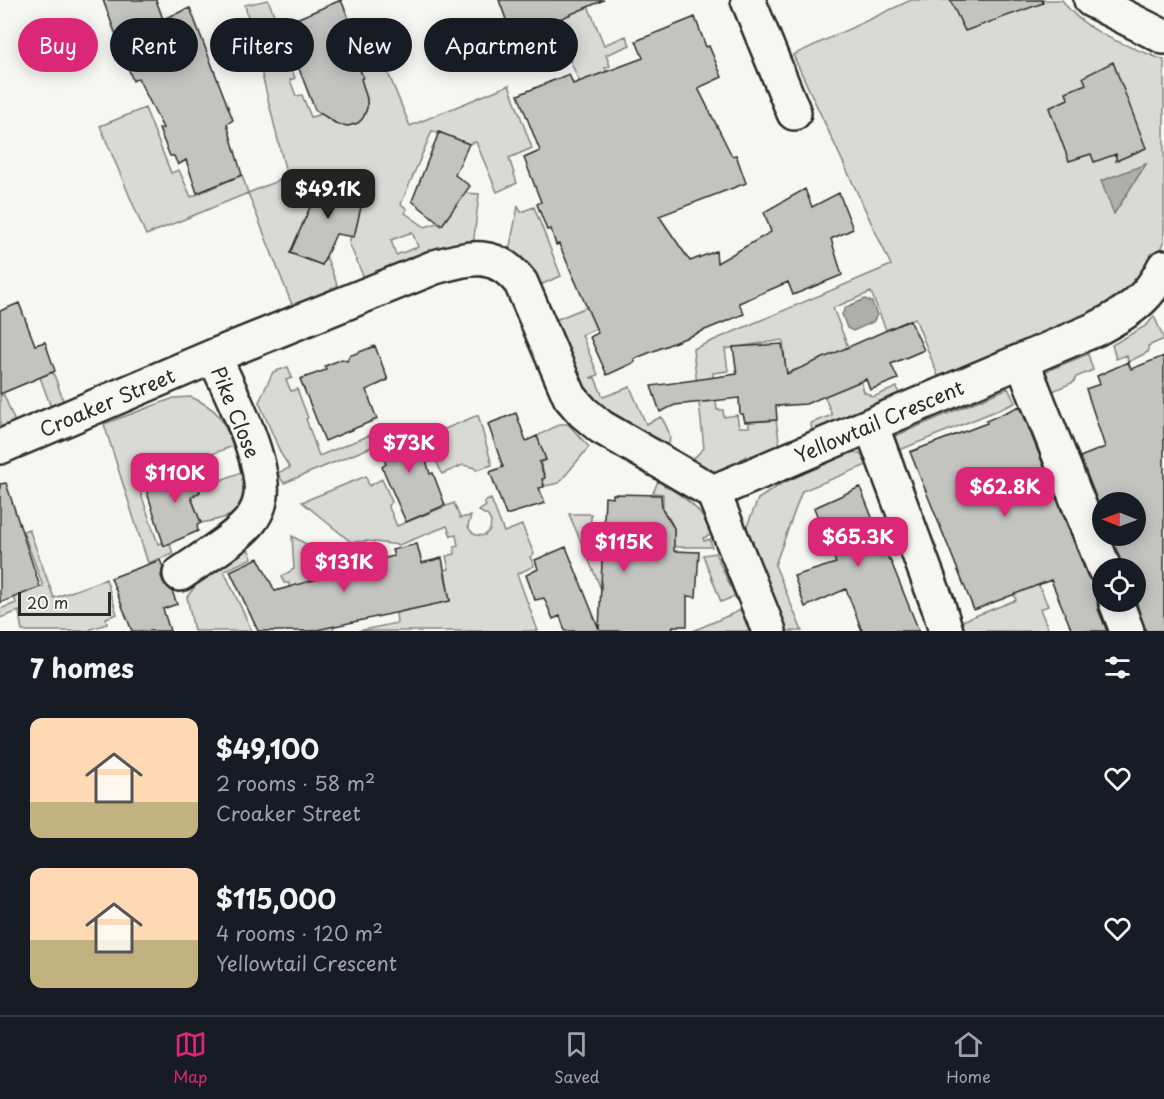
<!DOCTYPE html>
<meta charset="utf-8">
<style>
:root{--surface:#171b24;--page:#20242c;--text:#f1f3f6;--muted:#9ea1a6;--line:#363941;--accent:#db2777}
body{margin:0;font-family:"Playpen Sans",sans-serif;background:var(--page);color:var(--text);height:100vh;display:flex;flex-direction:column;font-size:22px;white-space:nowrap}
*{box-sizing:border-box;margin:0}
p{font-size:20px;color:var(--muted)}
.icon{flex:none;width:33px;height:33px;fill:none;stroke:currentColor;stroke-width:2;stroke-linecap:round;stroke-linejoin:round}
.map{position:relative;height:631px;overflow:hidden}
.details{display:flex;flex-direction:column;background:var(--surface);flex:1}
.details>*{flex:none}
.banner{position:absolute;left:18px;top:18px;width:600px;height:54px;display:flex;gap:12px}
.needle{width:39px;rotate:271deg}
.fabs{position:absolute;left:1092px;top:492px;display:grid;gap:12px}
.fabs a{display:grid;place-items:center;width:54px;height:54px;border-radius:50%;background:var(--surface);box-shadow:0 3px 15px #0003;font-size:30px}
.scale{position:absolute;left:18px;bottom:15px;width:93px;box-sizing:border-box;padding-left:6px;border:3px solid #2b2b2b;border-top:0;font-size:16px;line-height:21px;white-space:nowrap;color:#2b2b2b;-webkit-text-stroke:4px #f6f6f2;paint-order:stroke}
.price{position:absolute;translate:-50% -51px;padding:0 14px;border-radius:12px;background:var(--accent);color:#fff;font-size:20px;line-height:39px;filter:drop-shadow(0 2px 3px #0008)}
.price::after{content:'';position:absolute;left:50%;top:36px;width:18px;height:14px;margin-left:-9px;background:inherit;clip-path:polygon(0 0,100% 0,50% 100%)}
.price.active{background:#222;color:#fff}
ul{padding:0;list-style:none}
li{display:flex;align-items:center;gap:18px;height:150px;padding:0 30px}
li span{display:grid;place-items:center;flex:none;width:168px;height:120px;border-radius:12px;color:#555}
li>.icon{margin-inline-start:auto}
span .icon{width:72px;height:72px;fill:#fffc;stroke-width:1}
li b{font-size:26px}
h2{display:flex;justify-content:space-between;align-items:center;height:72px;padding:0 30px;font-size:26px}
.pill{padding:0 21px;border-radius:27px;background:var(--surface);box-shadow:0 3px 15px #0003;font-size:21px;line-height:54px}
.pill.active{background:var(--accent);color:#fff}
.tabs{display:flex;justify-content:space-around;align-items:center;height:84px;border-top:2px solid var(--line);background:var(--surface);font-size:16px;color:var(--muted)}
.tabs a{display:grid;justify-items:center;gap:3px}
.tabs .active{color:var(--accent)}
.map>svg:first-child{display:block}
</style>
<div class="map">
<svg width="1164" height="631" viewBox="0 0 1164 631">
<rect width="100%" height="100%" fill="#f6f6f2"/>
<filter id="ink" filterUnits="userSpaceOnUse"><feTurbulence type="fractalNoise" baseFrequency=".0167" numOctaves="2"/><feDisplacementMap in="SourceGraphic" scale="12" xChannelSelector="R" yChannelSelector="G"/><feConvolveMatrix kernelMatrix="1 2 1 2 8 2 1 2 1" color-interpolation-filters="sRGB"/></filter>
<g filter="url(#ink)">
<path fill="#d9d9d5" stroke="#828280" stroke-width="1.5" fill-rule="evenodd" d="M268,0l9,22 -4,2 22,54 -5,2 6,16 6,-1 9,22 14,-4c9,19 39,16 42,-6 2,-9 -4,-19 -6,-28l2,-2 -8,-18 4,-1 -10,-26 19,-8 42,102 99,-41 23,63 -23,10 8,25 -20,9 -21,-50 -7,2 -37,-13 -31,73 6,5 -2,4 20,14 12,-4 4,3 24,-33 14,1 -6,53 -106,38 -18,-42 2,-7h3l11,-46 -43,-10 -32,73 32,12 4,-9 15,39 -45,20 -48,-122 -102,42 -46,-109 45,-18 26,65 8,-3 12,27 51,-22 6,18 39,-16 -42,-172zM412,232l6,15 -22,8 -5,-15z
M911,0h151c22,33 67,46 102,60v183l-7,14 -28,42 -187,87 -27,-68 -29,12 -15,-38 -38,16 15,39 -35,18 -36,10 -1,-12 9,-2 -2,-21 -58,9 3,22 -15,2v5l-7,24 10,-1 1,9h6l1,7 13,-2 2,12h10v-5l27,-2 5,33 -32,9 -3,-6 -5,3 4,8 -23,9 -32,-7 2,-9 12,-12 -11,-99 198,-84 -98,-210z
M587,3l17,42 22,-9 4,9 -24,10 4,11 -5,2 8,16 -10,54 -33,-78 -29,12 -15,-39z
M518,206l3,6 13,-5 27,69 -28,12 -25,-32z
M655,279l-49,45 -24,11 16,40 -8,3h5l8,19 27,-10 16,37 15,-7c8,13 14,24 2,36l-69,-42 -46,-88z
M1154,316l10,23 -16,7v6l-20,10 -1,-7 -11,4 -4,-14 35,-20z
M1088,354l5,16 -17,7 -2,5 -26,11 -4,-21z
M288,367l4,11 -6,2 5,11 6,-2 11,29 -2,1 13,37 51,-21 4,11 -90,37 -7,-10 13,-5 -9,-14 -22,-52 14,-30z
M53,372l13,36 -13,5 -13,-36z
M861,381l3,11 9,5 24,-10 3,11 -88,34 -1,-9 21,-8 -8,-20z
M1008,388l7,15 -125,51 -2,-15z
M4,395l13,32 -17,6v-37z
M191,397c29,13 31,21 42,49l-42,16 -3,-7 -39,15 4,10 -15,5 20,59 11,-3 4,13 -25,9 -44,-139 70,-26z
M478,415l14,50 -16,5 -1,-2 -12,-3 -21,9 -16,-37z
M560,424h8l21,23 -30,36 -14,3 -3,-7 3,-2 -5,-15 6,-2 -9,-24z
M852,452l8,1 7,12 -65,26 -27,74 27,66h-22l-35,-100 13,-32 23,-15z
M246,470c3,41 -7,46 -45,53l-10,-26 9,-5 -1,-3z
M366,476l3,10 13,-7 10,23 -4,3 9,21 57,-23 6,15 11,-2 -3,10c3,8 8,11 17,9l5,-5 1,-8 -3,-6 -9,-5 7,-5 -2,-4 7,-3 13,33 18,-7 12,29 -4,3 4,9 -17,8 21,57h-180l39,-8 -1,-10 54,-12 -5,-31 4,-1 -3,-13 9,-2 -1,-7 4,-1 -2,-11 -5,1 -4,-10 -48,19 -32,-4 -16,1 -49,-40z
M658,481c23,14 45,26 53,54l-8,3 1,3 6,-2 2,8h-39l1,-19 -5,-10 -6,-2v-22l-10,-1z
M569,514h22v16l14,2 14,99z
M29,529l25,69 52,-19 11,35 -11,4 1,6 -16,5v2h-69l-3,-19 3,-2 -22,8v-9l16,-6 -2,-6 29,-11 -20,-55z
M292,536l35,20 4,21 -6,18 9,36h-32l-9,-45 -4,1v-4h-5l-2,-7 12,-7z
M993,543l45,40 10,23 -8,3 9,22h-90l-2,-8 59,-23z
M248,549l4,9 -28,13 28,60h-58l-7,-34 22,-30z
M715,553l20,43 -14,6 -18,-47z
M741,610l9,21h-57z"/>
<path fill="#aeaeab" stroke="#7a7a78" stroke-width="1.5" d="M1146,164l-32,50 -13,-33z
M865,299l7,3 5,13 -4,7 -20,9 -6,-3 -5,-14 4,-7z"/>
<path fill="#c3c3c0" stroke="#2b2b2b" stroke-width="1.5" d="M103,0h53l7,19 27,-11 43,112 -6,4 15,51 -45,18 -11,-33 -8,5 -4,-9h-4l-11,-27 4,-1 -25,-50 -5,3z
M341,0l13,31 -5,1 11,26 -5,1 8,18 -2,2 6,20v9l-4,10 -5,5 -10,3 -11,-2 -22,-14 -33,-85z
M499,0h105l-91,39z
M950,0h92l1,3 -78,28z
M695,17l11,30 3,-1 13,31 -24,11 34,68 4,-1 10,28 -87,33 31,45 26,-10 1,12 54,-31 -7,-20 41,-23 7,18 27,-14 14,36 -22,10 11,36 -49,20 -5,-13 -49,21 5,11 -110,45 1,3 -28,13 -17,-38 8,-4 -39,-89 -3,1 -5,-16 -4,1 -10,-26 4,-2 -17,-44 16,-7 -22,-56 51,-21 4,10 70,-26 -7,-17z
M1113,62l33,86 -30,13v-7l-22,8 -3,-8 -22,7 -20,-53 19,-9 -2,-7 20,-8 -3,-7z
M439,132l30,12 -14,31 15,11 -28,39 -30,-24z
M322,180l43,10 -11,47 -18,-3 -14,31 -32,-12z
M19,303l16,42 10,-3 10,29 -55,23v-83z
M910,320l14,30 -33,14 7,15 -28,11 -4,-11 -60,25 -30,2 1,14 -32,2 -2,-8h-3l-1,-16 -64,7 -15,7 -9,-26 86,-12 -4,-27 49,-3 5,30z
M375,346l13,34 -22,10 11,29 -52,22 -25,-62 26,-9 -1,-4 17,-7 5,2 2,-5z
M1164,356v275h-19l-9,-30v-33h-14l-11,-32h25v-34h-34v11l-22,-56 25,-10 -19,-58 14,-5 -3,-8 31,-14 3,7z
M1020,406l67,169 6,8 9,3 -5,14 1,9 9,22h-35l-21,-51 -77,30 -64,-158 77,-29 -1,-2z
M516,413l10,28 11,-5 9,24 -7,2 6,16 -3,1 2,8 -5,1 6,15 -39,12 -16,-43 13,-5 -15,-43z
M409,424l10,27 4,-2 7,25 3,-1 12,32 -39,17 -24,-55 4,-3 -11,-26z
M189,463l11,29 -9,5 10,26 -4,2 1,6 -34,15 -17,-54 13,-19z
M6,483l34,104 -40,16v-119z
M860,487l29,73 1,-1 29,72h-57l-16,-42 -41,18 -11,-31 42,-13 -22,-55z
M613,494l48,1 1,14 12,19v23l25,1 -3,45 -9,-1v30h-14l-1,5h-107l-5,-15 -7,3 -9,-21 -9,2 -9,-25 12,-6 -3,-9 31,-13 33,82 6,-132 8,1z
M417,544l5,19 20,-5 8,43 -138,30h-54l-28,-60 28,-13 17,33 60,-17 -1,-3 60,-15 -2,-6z
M160,560l3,7 -2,9 3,8 8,7 5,13 -14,5 7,22h-38l-21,-53z"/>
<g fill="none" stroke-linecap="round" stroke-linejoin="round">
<defs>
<path id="minor" d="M748,0l46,113
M1091,0l73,37
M1022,361l82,207
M871,425l67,180 8,26
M0,447l214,-91 221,-89c36,-10 60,-17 86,16l49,114 13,15 18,15 112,65
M713,492l383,-163c31,-16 53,-30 68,-62
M713,492l56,139
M180,574c20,-14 61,-38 73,-57 4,-6 7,-14 8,-21 4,-38 -31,-104 -47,-140
M1116,602l11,29"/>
</defs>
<use href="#minor" stroke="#2b2b2b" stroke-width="38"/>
<use href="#minor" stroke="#f6f6f2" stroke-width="33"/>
</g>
</g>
<g text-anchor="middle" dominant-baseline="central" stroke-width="5" stroke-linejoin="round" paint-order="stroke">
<g font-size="20" fill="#2b2b2b" stroke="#f6f6f2">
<text transform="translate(107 402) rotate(-23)">Croaker Street</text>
<text transform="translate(236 412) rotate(68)">Pike Close</text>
<text transform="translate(879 421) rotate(-23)">Yellowtail Crescent</text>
</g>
</g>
</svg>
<div class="fabs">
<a><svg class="needle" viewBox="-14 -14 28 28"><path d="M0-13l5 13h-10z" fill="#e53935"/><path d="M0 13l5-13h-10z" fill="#9ea1a6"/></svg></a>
<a><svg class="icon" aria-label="locate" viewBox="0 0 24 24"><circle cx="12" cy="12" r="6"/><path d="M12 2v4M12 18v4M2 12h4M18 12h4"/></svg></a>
</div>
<div class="scale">20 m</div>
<b class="price active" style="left:328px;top:220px">$49.1K</b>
<b class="price" style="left:409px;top:474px">$73K</b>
<b class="price" style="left:175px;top:504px">$110K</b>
<b class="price" style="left:1005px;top:518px">$62.8K</b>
<b class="price" style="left:858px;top:568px">$65.3K</b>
<b class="price" style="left:624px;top:573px">$115K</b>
<b class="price" style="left:344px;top:593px">$131K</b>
<div class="banner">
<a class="pill active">Buy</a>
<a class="pill">Rent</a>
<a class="pill">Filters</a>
<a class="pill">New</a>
<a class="pill">Apartment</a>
</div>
</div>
<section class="details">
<h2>7 homes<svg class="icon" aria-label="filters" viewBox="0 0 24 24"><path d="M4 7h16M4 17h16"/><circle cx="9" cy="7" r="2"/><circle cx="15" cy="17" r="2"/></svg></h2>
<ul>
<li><span style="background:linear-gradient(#ffd9b3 70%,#c2b280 0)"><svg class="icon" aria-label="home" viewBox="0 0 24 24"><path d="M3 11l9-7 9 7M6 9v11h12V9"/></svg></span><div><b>$49,100</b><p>2 rooms · 58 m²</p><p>Croaker Street</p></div><svg class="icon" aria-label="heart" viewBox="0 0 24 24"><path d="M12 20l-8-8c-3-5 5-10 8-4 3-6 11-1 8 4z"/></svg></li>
<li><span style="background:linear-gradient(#ffd9b3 60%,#c2b280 0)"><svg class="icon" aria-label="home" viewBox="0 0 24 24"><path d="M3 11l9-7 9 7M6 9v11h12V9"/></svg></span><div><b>$115,000</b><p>4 rooms · 120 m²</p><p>Yellowtail Crescent</p></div><svg class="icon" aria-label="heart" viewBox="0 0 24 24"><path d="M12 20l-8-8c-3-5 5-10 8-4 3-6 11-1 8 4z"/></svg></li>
</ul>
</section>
<nav class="tabs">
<a class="active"><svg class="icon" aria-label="map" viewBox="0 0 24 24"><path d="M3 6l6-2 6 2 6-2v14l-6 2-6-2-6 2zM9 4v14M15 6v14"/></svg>Map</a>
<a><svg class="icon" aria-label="saved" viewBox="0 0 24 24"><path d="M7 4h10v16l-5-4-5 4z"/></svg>Saved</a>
<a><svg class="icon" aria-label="home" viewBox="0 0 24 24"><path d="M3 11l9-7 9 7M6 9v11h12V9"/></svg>Home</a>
</nav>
